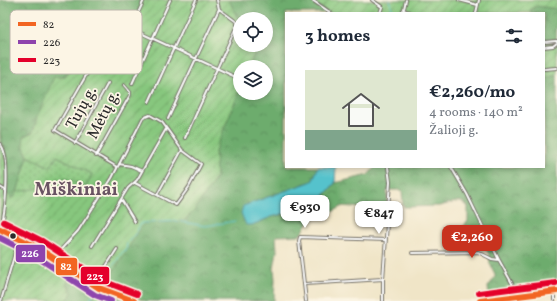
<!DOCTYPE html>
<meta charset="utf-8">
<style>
:root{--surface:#fff;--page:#f6f6f7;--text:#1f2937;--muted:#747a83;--accent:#c8321e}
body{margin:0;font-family:Vollkorn,serif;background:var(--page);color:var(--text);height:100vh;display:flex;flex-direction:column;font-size:15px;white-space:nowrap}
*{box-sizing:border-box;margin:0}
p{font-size:13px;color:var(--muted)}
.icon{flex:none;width:22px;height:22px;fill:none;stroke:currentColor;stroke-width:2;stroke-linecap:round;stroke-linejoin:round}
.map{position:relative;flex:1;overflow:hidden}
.panel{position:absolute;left:285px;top:12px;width:260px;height:156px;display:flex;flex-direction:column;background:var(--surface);border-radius:0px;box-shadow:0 2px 6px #0003}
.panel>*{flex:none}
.controls{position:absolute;left:233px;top:12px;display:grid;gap:8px}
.controls a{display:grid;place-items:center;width:40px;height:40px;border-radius:50%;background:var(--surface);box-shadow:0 2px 6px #0003;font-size:20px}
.price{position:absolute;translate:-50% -34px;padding:0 9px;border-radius:8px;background:#fff;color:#222;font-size:13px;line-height:26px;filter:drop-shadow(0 1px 2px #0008)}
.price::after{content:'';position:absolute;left:50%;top:24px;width:12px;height:9px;margin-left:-6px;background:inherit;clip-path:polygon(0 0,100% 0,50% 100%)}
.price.on{background:var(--accent);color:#fff}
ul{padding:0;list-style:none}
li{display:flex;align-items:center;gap:12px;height:100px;padding:0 20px}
li span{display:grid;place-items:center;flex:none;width:112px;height:80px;border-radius:0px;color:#555}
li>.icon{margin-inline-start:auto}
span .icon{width:48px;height:48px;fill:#fffc;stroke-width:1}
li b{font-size:17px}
h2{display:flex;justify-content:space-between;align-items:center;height:48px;padding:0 20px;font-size:17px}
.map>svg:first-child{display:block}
</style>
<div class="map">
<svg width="557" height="301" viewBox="0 0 557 301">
<defs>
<pattern id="grass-dots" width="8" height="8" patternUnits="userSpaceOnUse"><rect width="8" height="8" fill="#87c77e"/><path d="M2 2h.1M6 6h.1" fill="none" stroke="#6fa267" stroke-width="1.8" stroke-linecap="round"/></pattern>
<pattern id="forest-crowns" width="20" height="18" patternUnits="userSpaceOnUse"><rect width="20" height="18" fill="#6dac6d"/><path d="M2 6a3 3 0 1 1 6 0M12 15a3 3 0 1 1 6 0" fill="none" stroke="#5a8c5a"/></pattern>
<pattern id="garden-furrows" width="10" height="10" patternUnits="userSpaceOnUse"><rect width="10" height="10" fill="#87c77e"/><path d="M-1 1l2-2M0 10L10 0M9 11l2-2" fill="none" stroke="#6fa267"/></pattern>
</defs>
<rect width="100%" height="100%" fill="#fcf5e5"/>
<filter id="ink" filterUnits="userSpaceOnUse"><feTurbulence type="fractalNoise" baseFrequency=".025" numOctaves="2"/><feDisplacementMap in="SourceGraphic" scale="8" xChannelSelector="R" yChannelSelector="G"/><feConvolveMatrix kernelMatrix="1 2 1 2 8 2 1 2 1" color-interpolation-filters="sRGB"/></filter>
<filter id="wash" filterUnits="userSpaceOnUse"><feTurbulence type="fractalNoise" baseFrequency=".012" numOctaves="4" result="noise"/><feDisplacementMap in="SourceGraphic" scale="16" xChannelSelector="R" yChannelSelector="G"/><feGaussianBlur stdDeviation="0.9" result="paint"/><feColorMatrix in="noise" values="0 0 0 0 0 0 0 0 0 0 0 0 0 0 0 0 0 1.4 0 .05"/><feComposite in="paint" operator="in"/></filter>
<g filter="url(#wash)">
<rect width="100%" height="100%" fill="#f0e5c7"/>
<path fill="url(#grass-dots)" stroke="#597954" d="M28,156l22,11 7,-11 35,18 -6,13 -69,5z
M99,289l8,4 -6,8h-10z"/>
<path fill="url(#forest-crowns)" stroke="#4c6c4c" d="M0,0h143l-28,61 -17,13 -19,-9 -6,1 -11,12 -25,39 -4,15 -10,13 5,11 -11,36 -2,5 -3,1 -6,-6 1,-32 -7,-28z
M229,0h82l18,13h-43v154h32l-5,13 -3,2 -65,23 7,20 19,-8 26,-5 25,-13 13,-16 33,-8 7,-8h169v-88l13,-4v212l-68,9 -1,-9 7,-10v-3l-5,-10 -1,-10 -3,-5 -1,-10 -5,-11 -4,-1 -15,8 -3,-2 10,-12v-15l-8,-5 -21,5 -34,1 -2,-1 -1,-16h-15v18l-13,9 -3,5 -4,-3 -5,-11 -19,-2 -17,9 -11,2 -6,4 -7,12 -3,2 -23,1 1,15 -3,17 1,12 -1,21h-128l-28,-9 -10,-12 33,-53 3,-4 6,-1 33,-1 11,-10 22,-33 -1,-27 25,-62v4h26v-26h-17l9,-22h8v-26h-26v4z
M537,6l20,3 -1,31 -12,1v-28h-14l1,-4z
M71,273l28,16 -8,12h-29l9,-12 -4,-5z
M107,293l21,8h-27z"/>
<path fill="url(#garden-furrows)" stroke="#597954" d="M143,0h86l11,23v22h18l-9,22h-9v22l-25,62 1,27 -22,33 -11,10 -39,2 -41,64 -86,-56 -17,-5v-94l7,36 -1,24 4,5 4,1 3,-6 33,-6 7,3 7,-12 22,10 6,-13 -35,-18 -7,11 -22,-11 -5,-11 1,-9 9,-4 4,-15 17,-40h10l12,-12 22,9 17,-13z
M311,0h246v9l-20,-3 -6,3 -1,4h-201z
M557,39v36l-13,4v-38z
M0,233l35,17 36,23 -4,11 5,8 -3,6 -7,3h-62z"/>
<path fill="#55c2cc" stroke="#40767c" d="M318,167h18l-1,16 -20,23 -9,5 -20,2 -15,4 -19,8h-6l-5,-12 2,-7 67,-24 3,-2z"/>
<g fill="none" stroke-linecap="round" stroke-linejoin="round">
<path stroke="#55c2cc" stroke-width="1" d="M389,0l3,8 -1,5
M101,279c3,-7 7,-10 12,-14 6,-5 6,-12 13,-15l1,-7 9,-10 5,-10 36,-2 28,5 30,-5
M89,301l5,-8"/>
</g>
</g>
<g filter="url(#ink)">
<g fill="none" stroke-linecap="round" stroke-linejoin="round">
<defs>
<path id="minor" d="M312,0l19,13
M372,0l10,7 -2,6
M459,0l19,5
M403,10l9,3
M403,13l3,-13
M476,13l3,-13
M132,29l108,50
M544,42l13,-1
M544,47l9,-1 4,-3
M118,57l26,-57
M544,69l13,-1
M88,72l-33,58 62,37
M132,84l38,-84
M149,102l47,-102
M168,119l51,-110
M185,138l53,-115 -19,-14 -2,-9
M75,143l33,-60
M0,144c11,11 6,70 0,84
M96,156l34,-61v-3l-6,-7
M119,164l12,2 11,5
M451,167l16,27 32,66
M0,187l5,3
M157,195l25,-45
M121,199l14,23
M92,246l36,-58 9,-8 29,-51
M412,253l66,-1 14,7 7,1 20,36
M53,258l25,-27 34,-53 31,-60 7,-3 12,7 20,28 19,14 -12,23 -13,18 -41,-22
M305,284l78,-5
M554,292v9
M113,294v-4l-15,-11 19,-30
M1,301l18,-62
M306,301l-7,-60 1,-4 86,3
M383,301v-22l7,-97 -2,-15"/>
<path id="primary" d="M0,229l38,19 61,40 35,13
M480,301l77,-10"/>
</defs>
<use href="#minor" stroke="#706c62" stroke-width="4"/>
<use href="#primary" stroke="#706c62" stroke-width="5"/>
<use href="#minor" stroke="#fff" stroke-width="2"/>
<use href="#primary" stroke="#f7c06c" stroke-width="3"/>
<defs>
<path id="bus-1" d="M0,229l38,19 61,40 35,13
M480,301l77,-10"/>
<path id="bus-2" d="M0,238l34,17 61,40 16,6"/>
<path id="bus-3" d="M4,222l38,19 61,40 34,13
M479,293l77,-10"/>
</defs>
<use href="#bus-1" stroke="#fcf5e5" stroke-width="9"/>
<use href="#bus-2" stroke="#fcf5e5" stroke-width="9"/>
<use href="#bus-3" stroke="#fcf5e5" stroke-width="9"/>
<use href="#bus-1" stroke="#f26522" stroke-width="6"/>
<use href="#bus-2" stroke="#8e44ad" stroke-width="6"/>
<use href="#bus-3" stroke="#e4002b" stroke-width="6"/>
</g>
</g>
<circle fill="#2b2b2b" stroke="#fcf5e5" stroke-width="1.5" cx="13" cy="236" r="3.5"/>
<g text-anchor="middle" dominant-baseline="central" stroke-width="3.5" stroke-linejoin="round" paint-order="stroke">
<g font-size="16" fill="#2b2b2b" stroke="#fcf5e5">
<text transform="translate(82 108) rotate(-61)">Tujų g.</text>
<text transform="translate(104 115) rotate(-63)">Mėtų g.</text>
</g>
<g font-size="18" font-weight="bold" fill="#695363" stroke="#fcf5e5">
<text x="76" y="190">Miškiniai</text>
</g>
</g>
<rect x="10" y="10" width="132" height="64" rx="6" fill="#fcf5e5" stroke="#bdb8ad" stroke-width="1"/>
<rect x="18" y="22" width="18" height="4" fill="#f26522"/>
<rect x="18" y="40" width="18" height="4" fill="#8e44ad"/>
<rect x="18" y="58" width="18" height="4" fill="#e4002b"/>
<g font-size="11" fill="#2b2b2b">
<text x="43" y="28">82</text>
<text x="43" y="46">226</text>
<text x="43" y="64">223</text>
</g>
<g stroke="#fcf5e5" stroke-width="1.5">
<rect x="15" y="244" width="31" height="19" rx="4" fill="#8e44ad"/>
<rect x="55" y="257" width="23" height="19" rx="4" fill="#f26522"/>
<rect x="80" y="266" width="30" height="19" rx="4" fill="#e4002b"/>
</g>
<g font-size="11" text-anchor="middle" font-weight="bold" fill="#fff">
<text x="30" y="257">226</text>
<text x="66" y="270">82</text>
<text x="95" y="280">223</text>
</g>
</svg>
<div class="controls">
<a><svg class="icon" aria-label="locate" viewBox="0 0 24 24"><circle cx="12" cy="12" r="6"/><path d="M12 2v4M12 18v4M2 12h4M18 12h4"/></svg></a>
<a><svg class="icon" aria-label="layers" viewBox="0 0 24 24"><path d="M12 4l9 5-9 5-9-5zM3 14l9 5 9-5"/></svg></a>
</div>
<b class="price" style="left:305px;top:229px">€930</b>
<b class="price" style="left:379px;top:235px">€847</b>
<b class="price on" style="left:472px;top:259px">€2,260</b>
<section class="panel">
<h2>3 homes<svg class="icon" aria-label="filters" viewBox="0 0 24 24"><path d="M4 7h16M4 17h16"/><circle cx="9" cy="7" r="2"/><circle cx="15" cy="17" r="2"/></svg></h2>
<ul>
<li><span style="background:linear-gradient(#dfe7d0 75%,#7fa58c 0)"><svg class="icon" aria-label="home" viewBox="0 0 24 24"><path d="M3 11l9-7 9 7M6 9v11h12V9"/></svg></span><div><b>€2,260/mo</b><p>4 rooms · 140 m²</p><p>Žalioji g.</p></div></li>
</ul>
</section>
</div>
